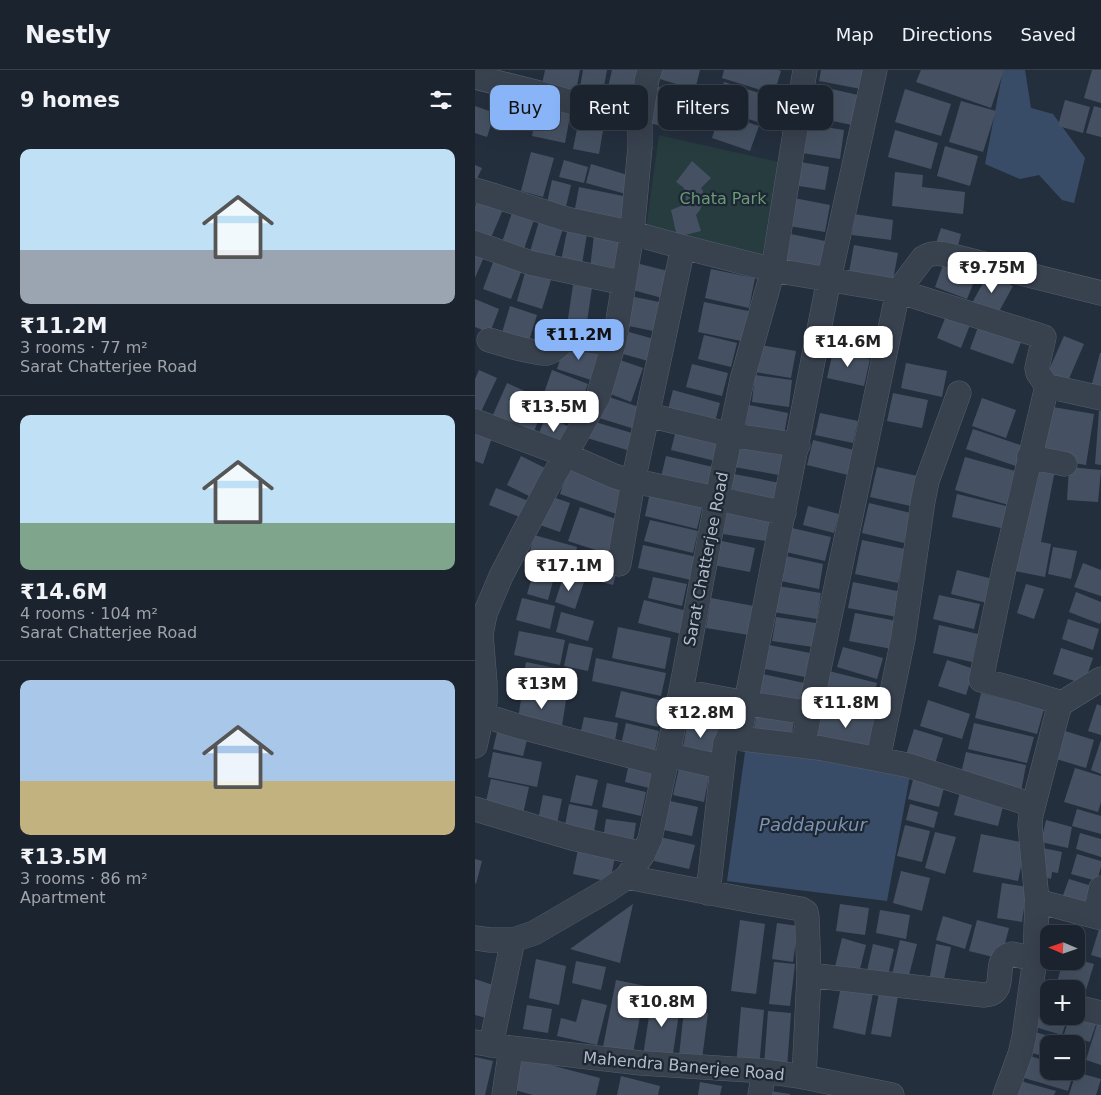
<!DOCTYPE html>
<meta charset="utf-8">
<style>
:root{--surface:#1b232e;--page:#282f3a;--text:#f1f3f6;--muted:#a0a4aa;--line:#39404a;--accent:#8ab4f8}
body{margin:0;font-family:"DejaVu Sans",sans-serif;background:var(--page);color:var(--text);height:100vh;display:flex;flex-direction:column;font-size:19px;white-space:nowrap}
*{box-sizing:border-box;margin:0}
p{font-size:16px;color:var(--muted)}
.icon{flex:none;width:28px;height:28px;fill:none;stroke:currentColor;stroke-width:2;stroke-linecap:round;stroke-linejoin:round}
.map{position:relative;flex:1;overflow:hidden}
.details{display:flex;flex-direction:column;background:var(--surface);width:475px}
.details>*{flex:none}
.hud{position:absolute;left:15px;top:15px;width:475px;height:45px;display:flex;gap:10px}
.needle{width:32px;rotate:272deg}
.controls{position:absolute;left:565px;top:855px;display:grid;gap:10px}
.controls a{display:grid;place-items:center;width:45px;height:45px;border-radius:10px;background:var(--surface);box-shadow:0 5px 20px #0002,0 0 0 1px var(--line);font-size:25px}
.price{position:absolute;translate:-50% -42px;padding:0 11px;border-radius:10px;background:#fff;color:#222;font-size:16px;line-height:32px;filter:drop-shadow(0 1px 2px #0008)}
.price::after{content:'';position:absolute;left:50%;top:30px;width:15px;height:11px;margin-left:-8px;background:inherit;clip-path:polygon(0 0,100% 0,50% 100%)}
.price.on{background:var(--accent);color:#111}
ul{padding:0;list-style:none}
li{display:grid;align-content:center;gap:10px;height:265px;padding:0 20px}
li+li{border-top:1px solid var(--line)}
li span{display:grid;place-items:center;height:155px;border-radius:10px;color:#555}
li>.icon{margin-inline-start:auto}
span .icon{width:90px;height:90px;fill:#fffc;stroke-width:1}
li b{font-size:21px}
h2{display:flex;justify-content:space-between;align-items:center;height:60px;padding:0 20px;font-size:21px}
.chip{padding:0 18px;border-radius:10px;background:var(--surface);box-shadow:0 5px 20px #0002,0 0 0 1px var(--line);font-size:18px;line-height:45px}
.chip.on{background:var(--accent);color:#111}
header{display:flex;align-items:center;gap:30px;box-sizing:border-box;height:70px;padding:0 25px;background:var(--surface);border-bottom:1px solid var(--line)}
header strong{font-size:24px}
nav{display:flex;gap:28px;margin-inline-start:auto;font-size:18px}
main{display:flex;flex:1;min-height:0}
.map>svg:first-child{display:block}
</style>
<header>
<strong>Nestly</strong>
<nav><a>Map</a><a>Directions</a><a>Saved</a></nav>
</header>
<main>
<section class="details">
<h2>9 homes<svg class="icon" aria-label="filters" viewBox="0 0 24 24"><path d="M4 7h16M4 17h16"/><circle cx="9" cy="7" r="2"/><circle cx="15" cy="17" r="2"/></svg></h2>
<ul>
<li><span style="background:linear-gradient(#bfe0f5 65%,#9aa5b1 0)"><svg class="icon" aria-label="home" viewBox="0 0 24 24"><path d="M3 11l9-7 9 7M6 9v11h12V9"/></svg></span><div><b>₹11.2M</b><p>3 rooms · 77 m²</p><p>Sarat Chatterjee Road</p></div></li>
<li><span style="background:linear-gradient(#bfe0f5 70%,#7fa58c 0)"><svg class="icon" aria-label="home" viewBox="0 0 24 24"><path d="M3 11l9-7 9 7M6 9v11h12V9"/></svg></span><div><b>₹14.6M</b><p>4 rooms · 104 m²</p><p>Sarat Chatterjee Road</p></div></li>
<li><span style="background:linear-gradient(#a9c7e8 65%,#c2b280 0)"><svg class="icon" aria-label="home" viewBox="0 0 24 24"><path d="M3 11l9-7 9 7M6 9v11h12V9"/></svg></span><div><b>₹13.5M</b><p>3 rooms · 86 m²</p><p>Apartment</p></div></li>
</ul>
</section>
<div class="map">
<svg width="626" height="1025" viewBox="0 0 626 1025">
<rect width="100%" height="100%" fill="#242f3e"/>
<path fill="#263c3f" d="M184,65l120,27 -17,95 -116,-29z"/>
<path fill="#394c67" d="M528,0h22l6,38 22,6 32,44 -11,45 -12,-3 -23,-25 -19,4 -35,-15z
M271,675l165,25 -24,131 -160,-20z"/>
<path fill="#455162" d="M70,0h35l-5,26 -34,-7z
M108,0h24l-5,27 -23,-4z
M137,0h30l-9,42 -29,-7z
M187,0h38l-5,20 -35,-11z
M249,0h54l3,1 -7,23 -52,-16z
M346,0h44l-4,19 -42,-8z
M446,0h83l-13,38 -75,-26z
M617,0h9v33l-17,-5z
M249,12l45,14 -8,27 -45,-14z
M339,15l44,10 -6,30 -44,-9z
M179,16l36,8 -8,37 -37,-9z
M430,19l46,15 -10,32 -46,-14z
M590,30l25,7 -7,26 -25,-7z
M486,31l35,10 -13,41 -34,-10z
M63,34l33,7 -6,32 -33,-7z
M0,36l20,7 -8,24 -12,-4z
M619,36l7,2v29l-15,-4z
M245,43l39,13 -9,25 -38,-13z
M105,44l25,5 -6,35 -26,-5z
M331,54l38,6 -4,29 -38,-6z
M420,60l43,13 -7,26 -43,-12z
M470,76l33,10 -8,30 -33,-10z
M56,82l23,6 -11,39 -22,-6z
M89,90l24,7 -4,16 -25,-6z
M217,91l19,17 -10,10 2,3v10l-3,9 -4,5 5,16 -24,6 -6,-27 12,-5 3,-6v-7l-3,-5 -7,-5z
M320,91l34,6 -4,23 -33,-5z
M116,94l40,12 -5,18 -40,-11z
M0,95l7,3 -7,15z
M420,102l28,3 -1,12 43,5 -2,22 -71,-8z
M77,110l19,5 -6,26 -19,-4z
M104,117l49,10 -7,32 -48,-10z
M5,124l25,11 -15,35 -15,-7v-27z
M319,128l36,7 -5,27 -36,-6z
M39,137l22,7 -13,38 -22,-7z
M379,144l39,6 -2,20 -39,-5z
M65,148l24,7 -11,37 -24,-7z
M466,158l20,6 -5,19 -21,-7z
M92,161l20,3 -6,36 -21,-4z
M311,163l39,8 -5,27 -39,-8z
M119,165l29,4 -4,32 -29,-3z
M379,175l44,8 -5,27 -44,-8z
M0,183l9,4 -9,21z
M20,187l28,10 -12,32 -28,-10z
M161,193l32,8 -6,27 -33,-9z
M468,195l33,12 -9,22 -32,-12z
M51,199l26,8 -10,32 -25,-8z
M236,199l44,9 -6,30 -44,-10z
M514,202l24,14 -17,31 -24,-14z
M98,215l19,3 -7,47 -19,-3z
M155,226l34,7 -6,29 -34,-7z
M0,229l24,10 -9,24 -15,-6z
M229,232l49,10 -7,30 -48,-10z
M35,236l27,9 -9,29 -27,-8z
M473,241l24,9 -11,28 -24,-10z
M503,257l43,15 -8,22 -43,-15z
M154,262l25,7 -6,22 -25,-7z
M229,265l33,8 -6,24 -33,-8z
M589,266l20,8 -16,37 -20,-9z
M91,272l34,11 -9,27 -34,-11z
M285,275l36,6 -5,27 -36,-6z
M358,281l37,8 -6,27 -37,-8z
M625,283h1v42l-11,-4z
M145,290l23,8 -12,34 -23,-9z
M431,293l41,8 -5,26 -41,-9z
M217,294l36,9 -6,23 -36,-9z
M4,300l18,8 -17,36 -5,-2v-33z
M77,300l36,14 -8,21 -36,-12z
M280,305l37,5 -3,27 -37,-5z
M32,313l20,9 -14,34 -21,-9z
M198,320l47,13 -7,26 -47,-12z
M65,321l40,18 -7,15 -40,-17z
M418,323l35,7 -6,28 -35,-7z
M131,326l39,13 -7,21 -39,-12z
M507,328l34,12 -10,28 -34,-12z
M274,335l39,8 -5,27 -39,-7z
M572,336l47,8 -8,51 -47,-8z
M51,339l15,6 -10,23 -15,-7z
M624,341h2v54l-6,-1z
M345,343l38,8 -5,22 -38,-8z
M71,346l26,12 -9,21 -26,-11z
M117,351l40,12 -5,17 -40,-12z
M0,356l19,6 -11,32 -8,-3z
M202,356l44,12 -6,23 -44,-11z
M498,359l53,18 -7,20 -53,-18z
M264,369l46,8 -6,28 -45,-8z
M338,370l41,10 -6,25 -41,-10z
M46,386l24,12 -14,29 -24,-12z
M191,386l47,11 -6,25 -47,-11z
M490,387l61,17 -10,33 -61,-17z
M555,390l26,5 -15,77 10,2 -6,33 -36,-7z
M94,396l63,22 -10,28 -62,-22z
M402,397l45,10 -7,30 -45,-10z
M594,397l32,3 -3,32 -31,-2z
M259,404l46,9 -4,23 -47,-8z
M21,418l35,14 -6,17 -36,-14z
M176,418l53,12 -7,29 -52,-13z
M482,424l53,13 -5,22 -53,-12z
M72,425l23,8 -10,29 -23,-8z
M394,433l42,10 -7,30 -42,-10z
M333,436l31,8 -5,19 -31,-8z
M105,437l45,15 -11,34 -46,-15z
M252,440l43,7 -4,24 -43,-7z
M175,450l48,11 -5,22 -49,-12z
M317,458l39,9 -6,24 -39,-9z
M59,465l43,12 -5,20 -43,-12z
M242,470l38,8 -5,24 -37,-7z
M387,470l43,9 -7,34 -43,-9z
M168,475l54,12 -6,23 -53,-12z
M578,477l24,4 -6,28 -23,-5z
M110,484l34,9 -6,22 -34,-9z
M311,486l37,8 -4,25 -38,-8z
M608,493l18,7v26l-27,-9z
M61,494l20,6 -8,30 -21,-6z
M482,500l36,9 -6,24 -36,-9z
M89,505l20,7 -9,27 -20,-7z
M178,507l34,7 -5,22 -34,-8z
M378,512l49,10 -5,25 -49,-9z
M551,514l18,5 -10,30 -17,-6z
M303,516l43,7 -4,26 -44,-7z
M601,522l25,10v19l-1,3 -31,-12z
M464,525l41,9 -6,25 -41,-10z
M47,528l33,8 -5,23 -34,-9z
M236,528l43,8 -5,29 -43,-7z
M169,530l43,11 -6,23 -43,-11z
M86,542l33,9 -6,20 -32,-9z
M380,543l47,9 -5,28 -48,-9z
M301,547l40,6 -3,24 -41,-6z
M593,549l31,10 -6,21 -31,-11z
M464,555l39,9 -6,28 -39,-9z
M143,557l53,11 -6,31 -53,-11z
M44,561l46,9 -5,25 -46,-10z
M94,573l24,5 -5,23 -24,-5z
M294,575l41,8 -5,24 -40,-8z
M368,577l40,11 -6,21 -40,-12z
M586,578l32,10 -9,26 -31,-10z
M121,588l70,15 -5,23 -69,-15z
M472,590l27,9 -8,26 -28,-9z
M51,592l49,10 -6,25 -48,-10z
M354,601l48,12 -7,29 -48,-11z
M288,604l41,9 -5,24 -42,-8z
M146,621l43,10 -6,26 -43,-10z
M47,623l44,7 -4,26 -44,-7z
M506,623l63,16 -7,25 -62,-16z
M453,630l42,14 -8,25 -42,-13z
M622,634l4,2v29l-13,-4z
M345,636l59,12 -7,34 -59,-12z
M283,638l37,7 -4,26 -38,-7z
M109,647l34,6 -4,23 -35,-6z
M213,651l31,5 -5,32 -32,-6z
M151,653l33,8 -5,25 -34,-7z
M499,653l60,14 -7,26 -59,-14z
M24,654l30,8 -6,24 -30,-7z
M439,659l29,9 -9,29 -29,-9z
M587,660l32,10 -8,28 -33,-10z
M626,670v34l-10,-4z
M18,682l49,10 -5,25 -49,-10z
M491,682l60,13 -5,27 -61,-14z
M206,689l30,7 -7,36 -31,-7z
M154,693l25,6 -5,19 -24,-6z
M600,698l26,8v26l-3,10 -34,-10z
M440,702l31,8 -7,27 -31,-8z
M101,705l22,5 -6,26 -22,-4z
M16,709l38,8 -6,27 -38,-8z
M132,713l39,9 -5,24 -39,-9z
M486,718l44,11 -7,27 -44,-11z
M68,725l19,4 -6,30 -19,-4z
M195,731l28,6 -6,29 -28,-6z
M94,734l29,6 -5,27 -29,-6z
M435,734l28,8 -4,16 -28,-8z
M602,739l24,7v18l-29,-8z
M131,749l30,4 -3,20 -30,-4z
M571,750l26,7 -4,21 -27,-6z
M430,755l25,6 -8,31 -25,-6z
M460,762l21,5 -11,37 -20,-6z
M605,763l21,6v18l-25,-8z
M506,764l45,9 -8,38 -45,-9z
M185,767l35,8 -6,24 -35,-8z
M568,778l19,4 -4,21 -6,-1 -1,7 -10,-3z
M103,779l37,8 -5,25 -37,-8z
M602,784l24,7v6l-4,14 -26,-7z
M0,789l7,2 -6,23 -1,-1z
M426,801l29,7 -8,33 -29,-8z
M594,809l26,8 -6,20 -27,-9z
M527,813l25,4 -5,35 -25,-4z
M158,834l-13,59 -50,-14z
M365,834l29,4 -4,27 -29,-4z
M405,840l30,5 -4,24 -30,-6z
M468,846l29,9 -7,24 -29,-9z
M265,850l25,4 -9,70 -25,-3z
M502,850l32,8 -8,31 -32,-8z
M302,853l21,3 -5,36 -21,-3z
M626,853v35l-10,-3z
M367,868l24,7 -8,32 -24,-6z
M425,870l17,4 -10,39 -16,-4z
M398,874l21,5 -7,31 -21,-5z
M461,874l15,3 -8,37 -14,-3z
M61,889l30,7 -7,39 -30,-7z
M601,889l18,5 -11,36 -7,-2v-9h-21l8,-28h13z
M101,891l30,6 -5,23 -29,-7z
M299,892l21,2 -5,42 -21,-2z
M0,909l21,7 -10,32 -11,-3z
M141,910l30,6 -13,67 -30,-6z
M366,916l32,7 -8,42 -32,-7z
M404,923l19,3 -7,41 -20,-3z
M177,926l29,4 -9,60 -29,-4z
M107,929l25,6 -10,40 -40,-9 4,-18 15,4z
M560,930l14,4v12h19l-6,19 -34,-10z
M52,935l25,4 -4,24 -25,-4z
M266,937l23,3 -5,58 -23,-2z
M209,940l24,3 -6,46 -23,-3z
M293,941l23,2 -4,55 -23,-2z
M595,946l27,5 -7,21 -26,-8z
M623,951l3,1v43l-15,-5z
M560,962l28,8 -1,4h-13v14l-20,-6z
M552,985l22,7v9h25l-6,20 -47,-14z
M0,987l18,4 -8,34h-10z
M45,987l80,21 -4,17h-63l-22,-6z
M601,1002l25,7 -5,16h-27z
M146,1006l39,10 -2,9h-41z
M542,1010l39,11 -2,4h-42z
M225,1012l22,4 -2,9h-22z
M295,1021l20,3v1h-20z"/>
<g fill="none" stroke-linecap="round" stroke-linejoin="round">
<defs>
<path id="minor" d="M0,7l68,17 97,28
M0,120l17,5 74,24 66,14 51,14 90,23 125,21 146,46 -7,31 1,5 9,13 54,12
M0,173l56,20 93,20
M14,270c14,4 45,14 58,13 8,-1 12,-10 19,-12 12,-4 35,2 47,4
M572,316l-43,183 -23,111 41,11 40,12
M173,345l83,20 67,10
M0,351l91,34 48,21 19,6 16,2 135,29
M554,387l36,7
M144,494l14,-82 50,-235
M206,621l65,12 64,10
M7,645l39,12 144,38
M253,667l92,11 87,17 126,40
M328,675l95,-454 25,-33c10,-7 19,-4 29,-2l149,37
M0,676l10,-44v-19l-4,-49 4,-20 16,-38 47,-90 50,-89 17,-58 17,-106 8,-86v-25l7,-43 3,-9
M193,685l54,12
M403,689l25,-120 20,-138 4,-20 32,-88
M0,739l97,29 71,16
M152,807l121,23 53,9 5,3 1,5 2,58 -5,102
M233,823l17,-149 3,-7 12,-9 2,-5 87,-444 46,-209
M562,831l64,17
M620,846l6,-28
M0,868l15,2h23l21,-7 74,-43 19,-13 16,-23 7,-15 31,-148 36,-192 25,-119 31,-110 32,-200
M334,905l175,20c23,-1 11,-26 20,-37 2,-3 5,-3 8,-4l23,5
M601,937l25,6
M0,972l36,6 130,15 123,8 40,6 88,18
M16,975l22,-105
M29,1025l7,-47
M285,1025l4,-24
M530,1025l15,-41 4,-17 11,-78 2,-58 -7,-76 1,-10 27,-104 4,-8 39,-24"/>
</defs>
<use href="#minor" stroke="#565f6c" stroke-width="25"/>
<use href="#minor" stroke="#38414e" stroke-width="24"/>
</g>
<g text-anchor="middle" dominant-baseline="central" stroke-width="4.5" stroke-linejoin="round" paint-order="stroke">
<g font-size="16" fill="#6b9a76" stroke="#1d2633">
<text x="248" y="128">Chata Park</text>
</g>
<g font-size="16" fill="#b4bcc9" stroke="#1d2633">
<text transform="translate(231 489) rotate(-79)">Sarat Chatterjee Road</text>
<text transform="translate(209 996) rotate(5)">Mahendra Banerjee Road</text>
</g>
<g font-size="18" font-style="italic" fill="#7c92b1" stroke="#1d2633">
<text x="338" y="754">Paddapukur</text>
</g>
</g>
</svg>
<div class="controls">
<a><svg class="needle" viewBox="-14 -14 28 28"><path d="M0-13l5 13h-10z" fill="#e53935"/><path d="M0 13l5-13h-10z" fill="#a0a4aa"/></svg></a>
<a>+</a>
<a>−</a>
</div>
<b class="price" style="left:517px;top:224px">₹9.75M</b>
<b class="price on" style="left:104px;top:291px">₹11.2M</b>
<b class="price" style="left:373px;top:298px">₹14.6M</b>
<b class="price" style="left:79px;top:363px">₹13.5M</b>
<b class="price" style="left:94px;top:522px">₹17.1M</b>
<b class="price" style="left:67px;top:640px">₹13M</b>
<b class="price" style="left:371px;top:659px">₹11.8M</b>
<b class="price" style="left:226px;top:669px">₹12.8M</b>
<b class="price" style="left:187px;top:958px">₹10.8M</b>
<div class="hud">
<a class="chip on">Buy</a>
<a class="chip">Rent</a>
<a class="chip">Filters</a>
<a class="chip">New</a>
</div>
</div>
</main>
